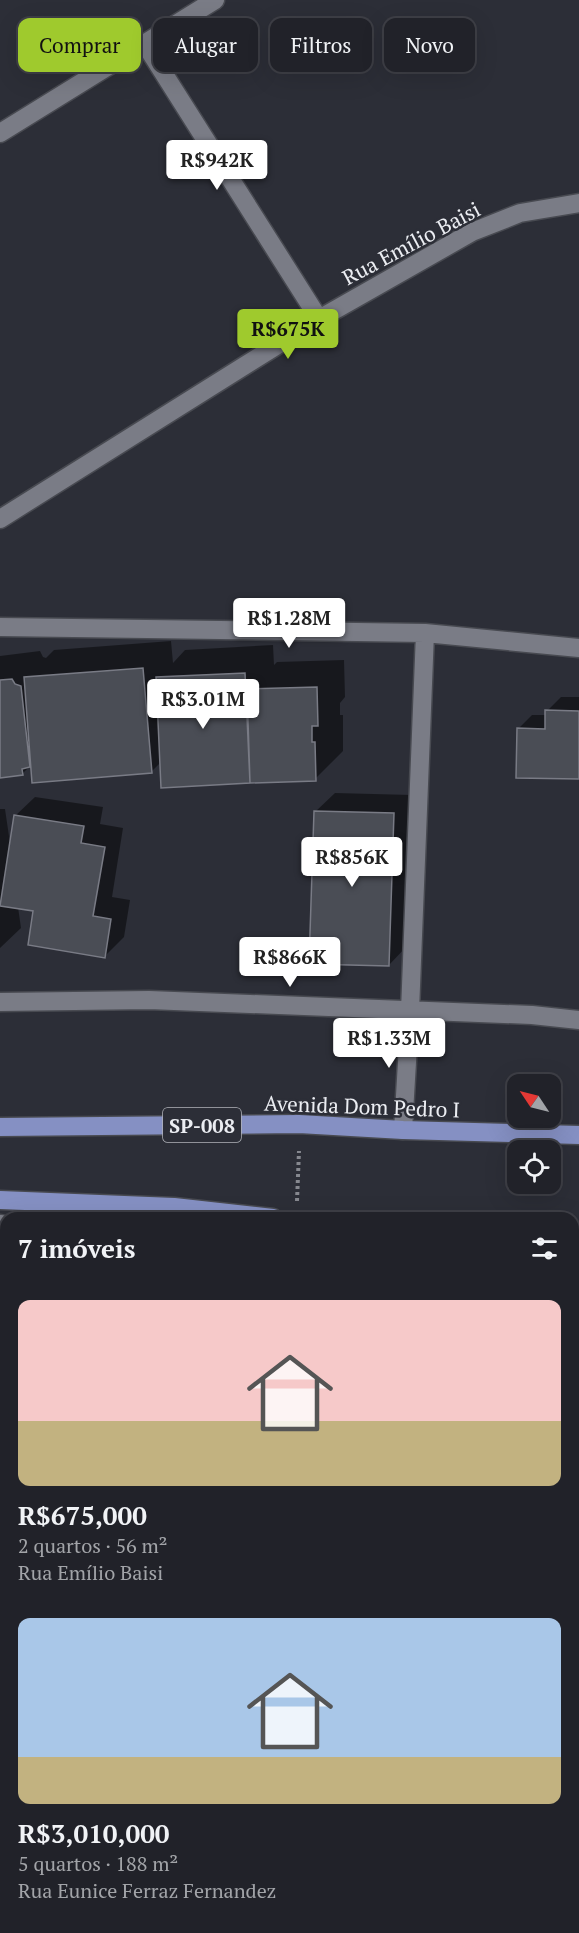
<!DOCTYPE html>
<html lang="pt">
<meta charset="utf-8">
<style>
:root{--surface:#212229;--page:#2d2f35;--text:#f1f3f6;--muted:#a2a4a8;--line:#3e3f46;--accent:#9fca2d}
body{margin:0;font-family:"PT Serif",serif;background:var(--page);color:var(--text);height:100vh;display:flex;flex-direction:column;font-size:22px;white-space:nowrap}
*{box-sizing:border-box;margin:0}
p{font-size:20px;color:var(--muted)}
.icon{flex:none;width:33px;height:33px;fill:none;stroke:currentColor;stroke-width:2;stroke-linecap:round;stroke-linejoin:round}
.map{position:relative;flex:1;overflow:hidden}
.drawer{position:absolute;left:0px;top:1212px;width:579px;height:722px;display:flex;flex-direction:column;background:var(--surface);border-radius:18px 18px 0 0;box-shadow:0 6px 24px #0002,0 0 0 2px var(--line)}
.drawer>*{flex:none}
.hud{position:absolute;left:18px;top:18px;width:543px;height:54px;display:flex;gap:12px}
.needle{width:39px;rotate:305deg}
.buttons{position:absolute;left:507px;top:1074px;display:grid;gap:12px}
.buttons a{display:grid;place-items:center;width:54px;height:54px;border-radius:12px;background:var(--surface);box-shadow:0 6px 24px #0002,0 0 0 2px var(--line);font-size:30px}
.price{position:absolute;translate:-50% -51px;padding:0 14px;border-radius:6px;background:#fff;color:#222;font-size:20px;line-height:39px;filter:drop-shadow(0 2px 3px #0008)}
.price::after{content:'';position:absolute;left:50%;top:36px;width:18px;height:14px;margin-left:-9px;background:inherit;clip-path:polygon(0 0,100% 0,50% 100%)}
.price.active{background:var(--accent);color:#111}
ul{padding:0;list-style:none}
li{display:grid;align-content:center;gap:12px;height:318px;padding:0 18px}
li span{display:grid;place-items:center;height:186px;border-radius:12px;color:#555}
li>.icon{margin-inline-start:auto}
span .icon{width:108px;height:108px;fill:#fffc;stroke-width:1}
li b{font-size:26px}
h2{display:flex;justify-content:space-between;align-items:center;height:72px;padding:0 18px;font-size:26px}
.chip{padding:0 21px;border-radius:12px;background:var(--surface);box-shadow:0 6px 24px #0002,0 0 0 2px var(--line);font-size:21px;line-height:54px}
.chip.active{background:var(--accent);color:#111}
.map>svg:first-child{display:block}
</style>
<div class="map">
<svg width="579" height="1933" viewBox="0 0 579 1933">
<rect width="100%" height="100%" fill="#2c2e37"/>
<path fill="#32395e" d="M0,1256h6v100l-6,-1z
M573,1274h6v129h-6z
M6,1850v78h567v-38l6,-1v44h-579v-82z"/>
<path fill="#6b76ad" d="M0,1407h6v443l-6,1z
M573,1467l6,1v421l-6,1z"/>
<path fill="#0007" d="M171,641l2,22 12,-13 88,-5 1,20 3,-3 67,-2 1,37 -5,6v12h3v36l-28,28 -153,8 -1,-25 -10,10 -119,-8 -10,10 -22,2v-120l40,-5 3,6 3,1 8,-8z
M561,697h18v81l-61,-49 14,-14h15v-4z
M335,793l77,2 -4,150 -19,20 -74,-153z
M35,797l68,10 -3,17 23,4 -11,69 18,3 -6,37 -19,19 -70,-46 -17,-3 3,21 -21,20v-139h5l5,34 5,-27z"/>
<path fill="#4a4d55" stroke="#797b85" stroke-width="1.5" d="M143,668l9,105 -120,10 -8,-106z
M245,673l5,110 -89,5 -5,-111z
M12,679l3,5 6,2 9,81 -8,2 1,6 -23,3v-98z
M317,687l1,39h-6v16h3l1,39 -66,2 -3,-94z
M545,710l34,1v68l-63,-1 1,-50 28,1z
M314,811l80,2 -5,153 -80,-2z
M14,815l70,11 -3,17 24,4 -12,69 18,3 -6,39 -77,-13 5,-34 -33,-5z"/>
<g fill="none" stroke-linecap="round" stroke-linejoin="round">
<defs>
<path id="minor" d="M145,44l174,275
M0,133l215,-133
M0,519l319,-200 153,-87 48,-19 59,-10
M0,627l425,6 154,15
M0,1002l149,-2 383,15 47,5
M403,1130l7,-119 15,-378
M0,1224l6,1"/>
<path id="major" d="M0,1127l299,-3 104,6 176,5
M0,1200l174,7 99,11
M573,1252h6"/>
</defs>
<use href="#minor" stroke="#484a51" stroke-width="21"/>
<use href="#major" stroke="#484a51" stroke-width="21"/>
<path stroke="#86888f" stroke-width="4" stroke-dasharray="3 3" stroke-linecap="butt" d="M297,1201l2,-50
M0,1279l6,-1
M573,1357l6,-1
M0,1379l6,1
M573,1449l6,1
M0,1876l6,-1
M464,1928l11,5"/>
<use href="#minor" stroke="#7a7c86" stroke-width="18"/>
<use href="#major" stroke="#8590c3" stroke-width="18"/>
</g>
<g text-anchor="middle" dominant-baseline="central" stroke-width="5" stroke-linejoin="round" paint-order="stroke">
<rect fill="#2c2e37" stroke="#b2b4ba" stroke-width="1.5" x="163" y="1108" width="78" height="34" rx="4.5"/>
<g font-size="20" font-weight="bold" fill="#ebedf2">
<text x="202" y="1125">SP-008</text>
</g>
<g font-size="21" fill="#ebedf2" stroke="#2c2e37">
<text transform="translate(411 243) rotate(-28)">Rua Emílio Baisi</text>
<text transform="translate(362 1106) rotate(2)">Avenida Dom Pedro I</text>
</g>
</g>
</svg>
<div class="buttons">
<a><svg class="needle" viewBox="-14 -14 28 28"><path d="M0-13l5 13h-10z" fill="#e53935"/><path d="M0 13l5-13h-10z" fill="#a2a4a8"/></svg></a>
<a><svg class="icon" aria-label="locate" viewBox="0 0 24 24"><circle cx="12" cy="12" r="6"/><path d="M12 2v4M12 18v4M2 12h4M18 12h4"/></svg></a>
</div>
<b class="price" style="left:217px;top:191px">R$942K</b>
<b class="price active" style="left:288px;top:360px">R$675K</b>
<b class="price" style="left:289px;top:649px">R$1.28M</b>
<b class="price" style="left:203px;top:730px">R$3.01M</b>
<b class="price" style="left:352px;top:888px">R$856K</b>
<b class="price" style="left:290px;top:988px">R$866K</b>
<b class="price" style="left:389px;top:1069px">R$1.33M</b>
<div class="hud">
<a class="chip active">Comprar</a>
<a class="chip">Alugar</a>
<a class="chip">Filtros</a>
<a class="chip">Novo</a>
</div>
<section class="drawer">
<h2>7 imóveis<svg class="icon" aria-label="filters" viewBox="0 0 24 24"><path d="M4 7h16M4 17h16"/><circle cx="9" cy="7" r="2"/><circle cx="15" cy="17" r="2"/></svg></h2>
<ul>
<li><span style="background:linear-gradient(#f6c9c9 65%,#c2b280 0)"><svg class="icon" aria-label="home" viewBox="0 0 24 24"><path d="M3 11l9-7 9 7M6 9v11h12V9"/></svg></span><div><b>R$675,000</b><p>2 quartos · 56 m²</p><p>Rua Emílio Baisi</p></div></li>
<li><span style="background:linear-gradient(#a9c7e8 75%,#c2b280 0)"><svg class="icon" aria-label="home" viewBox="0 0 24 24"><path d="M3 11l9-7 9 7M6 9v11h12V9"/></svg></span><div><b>R$3,010,000</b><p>5 quartos · 188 m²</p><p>Rua Eunice Ferraz Fernandez</p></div></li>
</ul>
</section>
</div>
